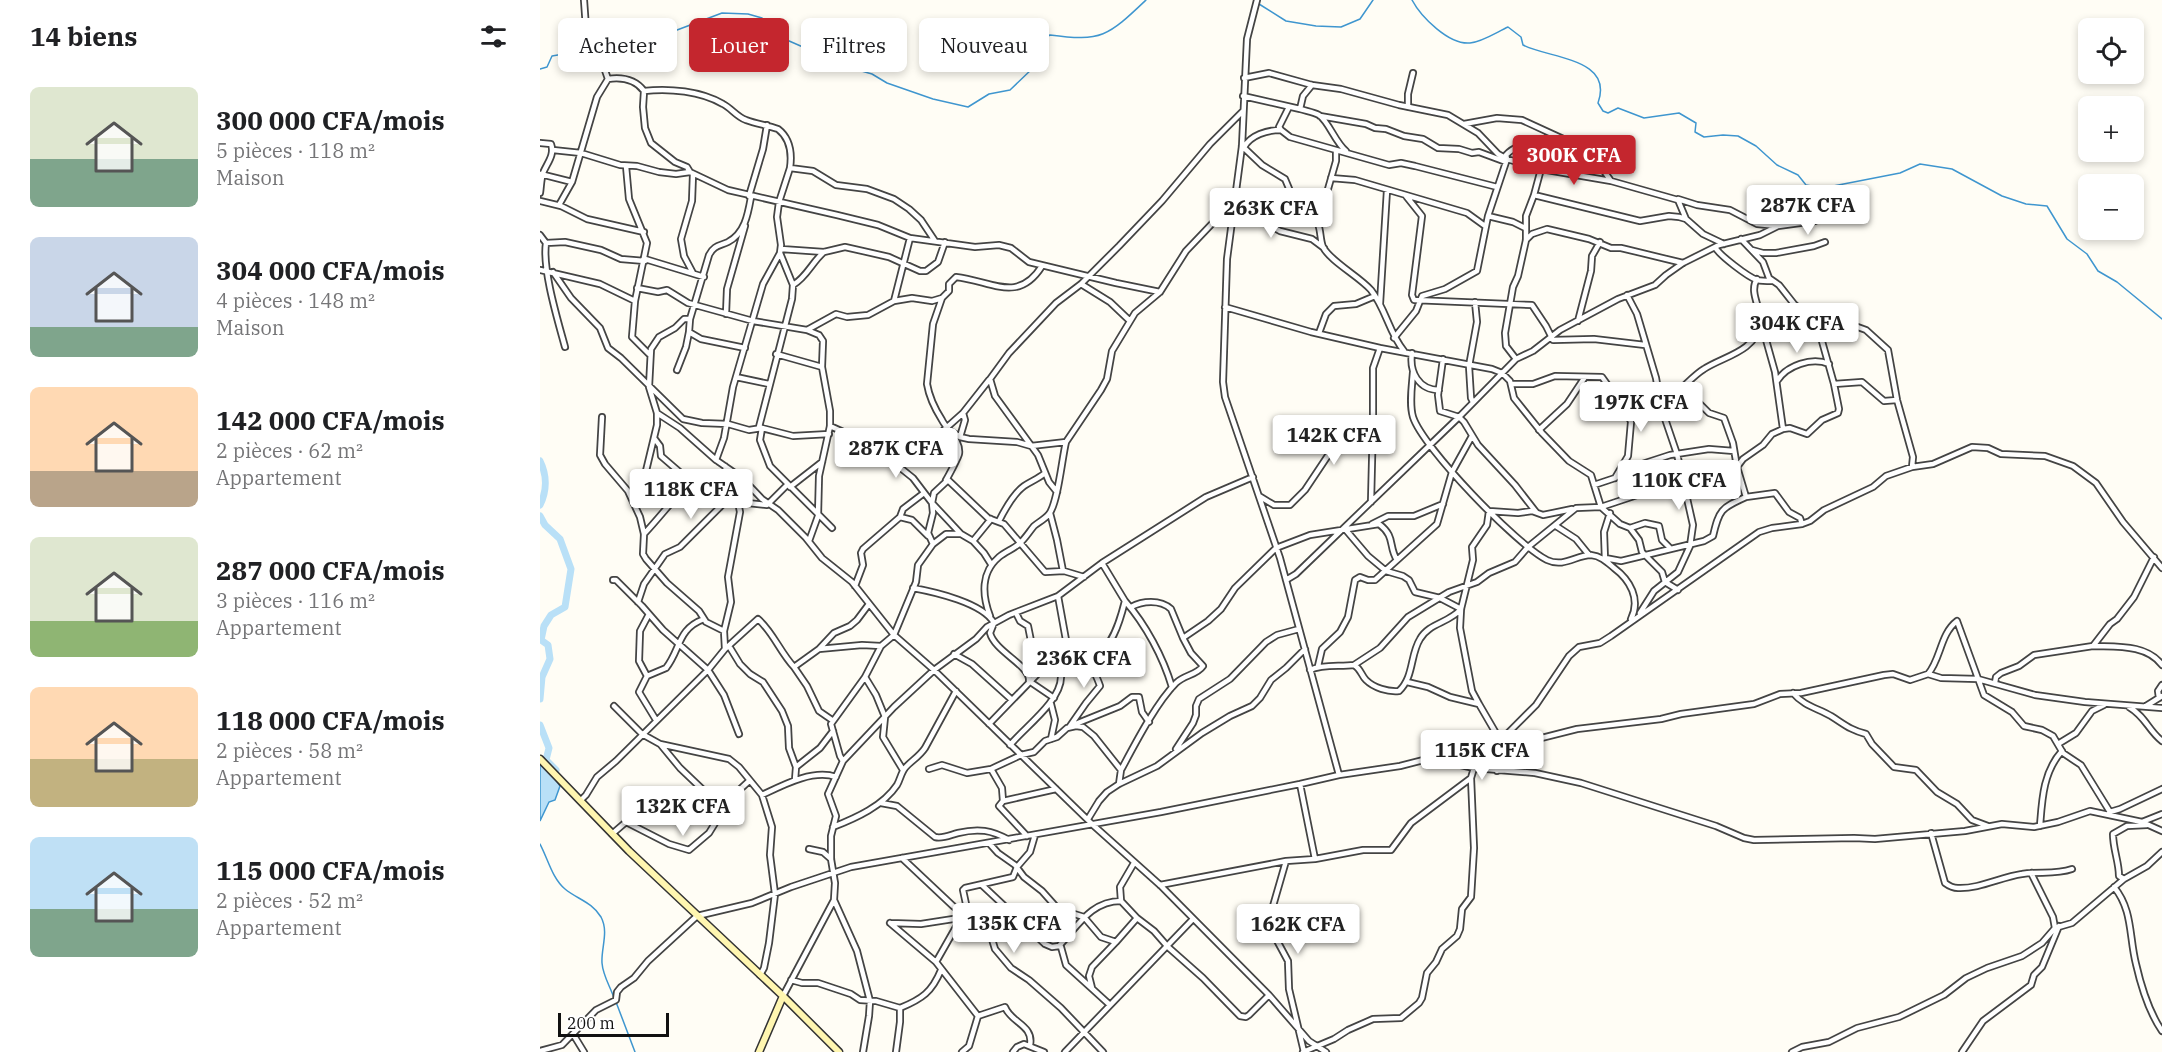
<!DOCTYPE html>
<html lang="fr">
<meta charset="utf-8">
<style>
:root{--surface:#fff;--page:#f6f6f6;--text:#202124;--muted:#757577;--accent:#c4262e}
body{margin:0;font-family:"IBM Plex Serif",serif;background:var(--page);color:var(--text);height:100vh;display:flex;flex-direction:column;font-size:22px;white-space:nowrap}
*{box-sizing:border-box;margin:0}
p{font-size:20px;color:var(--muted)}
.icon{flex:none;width:33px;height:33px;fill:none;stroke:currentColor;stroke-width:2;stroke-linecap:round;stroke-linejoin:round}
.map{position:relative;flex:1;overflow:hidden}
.details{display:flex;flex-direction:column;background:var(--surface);width:540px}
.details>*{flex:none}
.hud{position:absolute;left:18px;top:18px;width:570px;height:54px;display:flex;gap:12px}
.fabs{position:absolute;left:1538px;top:18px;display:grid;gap:12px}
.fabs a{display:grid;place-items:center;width:66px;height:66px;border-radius:9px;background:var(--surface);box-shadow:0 3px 9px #0003;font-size:30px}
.scale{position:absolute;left:18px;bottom:15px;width:111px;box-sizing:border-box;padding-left:6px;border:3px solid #111;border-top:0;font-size:16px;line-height:21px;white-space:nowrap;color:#111;-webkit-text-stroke:4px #fff;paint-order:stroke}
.price{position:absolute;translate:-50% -51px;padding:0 14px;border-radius:6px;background:#fff;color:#222;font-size:20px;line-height:39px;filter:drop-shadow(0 2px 3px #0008)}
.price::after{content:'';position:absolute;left:50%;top:36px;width:18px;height:14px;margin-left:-9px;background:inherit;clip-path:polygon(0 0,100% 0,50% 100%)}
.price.selected{background:var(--accent);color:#fff}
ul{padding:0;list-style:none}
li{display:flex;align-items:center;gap:18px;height:150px;padding:0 30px}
li span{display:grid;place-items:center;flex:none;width:168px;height:120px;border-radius:9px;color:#555}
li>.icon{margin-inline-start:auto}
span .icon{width:72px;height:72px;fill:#fffc;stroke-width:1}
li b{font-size:26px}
h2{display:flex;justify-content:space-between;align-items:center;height:72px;padding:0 30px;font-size:26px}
.tag{padding:0 21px;border-radius:9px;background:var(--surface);box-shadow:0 3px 9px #0003;font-size:21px;line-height:54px}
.tag.selected{background:var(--accent);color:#fff}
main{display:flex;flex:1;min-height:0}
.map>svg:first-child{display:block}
</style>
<main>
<section class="details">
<h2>14 biens<svg class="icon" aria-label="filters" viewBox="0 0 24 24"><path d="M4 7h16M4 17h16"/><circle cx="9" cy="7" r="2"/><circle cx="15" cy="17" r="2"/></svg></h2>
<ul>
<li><span style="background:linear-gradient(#dfe7d0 60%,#7fa58c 0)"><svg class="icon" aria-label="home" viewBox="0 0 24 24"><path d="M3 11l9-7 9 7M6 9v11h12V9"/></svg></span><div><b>300 000 CFA/mois</b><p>5 pièces · 118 m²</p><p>Maison</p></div></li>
<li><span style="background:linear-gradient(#c9d6e8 75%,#7fa58c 0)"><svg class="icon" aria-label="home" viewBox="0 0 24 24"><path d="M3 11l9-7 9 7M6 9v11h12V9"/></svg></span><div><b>304 000 CFA/mois</b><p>4 pièces · 148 m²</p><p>Maison</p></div></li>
<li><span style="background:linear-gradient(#ffd9b3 70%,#b9a48a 0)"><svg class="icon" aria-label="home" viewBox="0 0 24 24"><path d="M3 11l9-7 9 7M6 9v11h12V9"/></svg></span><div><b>142 000 CFA/mois</b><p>2 pièces · 62 m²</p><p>Appartement</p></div></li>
<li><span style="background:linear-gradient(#dfe7d0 70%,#8fb573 0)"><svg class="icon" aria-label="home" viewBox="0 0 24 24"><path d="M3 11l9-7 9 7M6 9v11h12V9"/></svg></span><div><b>287 000 CFA/mois</b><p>3 pièces · 116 m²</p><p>Appartement</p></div></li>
<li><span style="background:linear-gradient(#ffd9b3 60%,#c2b280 0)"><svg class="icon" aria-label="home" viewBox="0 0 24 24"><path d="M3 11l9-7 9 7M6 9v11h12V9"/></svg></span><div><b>118 000 CFA/mois</b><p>2 pièces · 58 m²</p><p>Appartement</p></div></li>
<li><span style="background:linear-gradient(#bfe0f5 60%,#7fa58c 0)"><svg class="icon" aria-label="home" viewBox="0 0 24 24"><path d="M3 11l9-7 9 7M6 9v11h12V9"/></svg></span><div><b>115 000 CFA/mois</b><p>2 pièces · 52 m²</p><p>Appartement</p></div></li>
</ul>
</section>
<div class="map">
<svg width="1622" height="1052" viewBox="0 0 1622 1052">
<rect width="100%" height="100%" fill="#fffdf5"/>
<path fill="#b9e0f7" stroke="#3f96cf" stroke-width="1.5" d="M0,764l14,13 6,9 -5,14 -6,2 -9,19z"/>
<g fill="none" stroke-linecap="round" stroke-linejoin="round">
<path stroke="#3f96cf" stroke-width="1.5" d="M872,0c9,17 37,45 58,43 12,-1 27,-11 38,-16l13,10 2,8c28,14 91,13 75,58l5,8 5,2 10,-5 26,10 35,-5 17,10 -1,9 9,5 19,-2 15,1 18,10 21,19 21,10 8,10 17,3 77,-15 20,-9 32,5 50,27 24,8 21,2 20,33 20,15 11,17 19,11 45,37
M719,4l27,17 30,5 25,1 19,-8 13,-19
M0,69l7,-2 5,-11 40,-7 28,-2 28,-6 74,-28 26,1 14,4 18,19 71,31 21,6 15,9 46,16 35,8 21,-13 21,-4 23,-22 1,-24 16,-9c52,7 58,1 96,-35
M0,844c8,15 12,34 25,45 12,10 27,13 36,28 8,15 0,31 1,46 1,13 8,23 12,35
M76,1002l19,50"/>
<path stroke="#b9e0f7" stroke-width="7" d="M0,461c7,14 7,30 0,44
M0,516l5,9 15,14 11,30 -6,38 -14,8 -7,11 -3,14 7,5 2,14 -8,18 -2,22
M0,725l9,23 -3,12 10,10"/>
<defs>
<path id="street" d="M44,0l2,28 4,11 10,17 8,23c14,-2 27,0 36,12l-1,16 2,21 6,15 24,19 12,5 3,5 38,18 109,25 41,10 32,13 65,9 24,-2 12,3 18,14 87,21 44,9
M717,0l-10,39 -5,107 -15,113 -4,123 2,15 55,161 59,217
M704,78l25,-5 43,12 29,4 58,16 49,10 30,18 20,21 9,5 34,10 -7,26 106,26 29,-5 10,1 7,2 17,15 21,10
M104,91c25,-3 57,0 79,13 8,4 14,13 23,16 10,4 21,5 32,9 13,10 14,25 12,39l23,3 23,14 31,4 27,10 15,10 12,11 14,21
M703,96l57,13 3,-13 9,-11
M749,107l-10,20 2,3 9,7 99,28 12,-2 14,3 82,21
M868,107v-13l5,-21
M760,109c6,2 13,3 19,6 10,7 16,27 27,36
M780,116l46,8 9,4 11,1 18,7 19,3 15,9 21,1 13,4 7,-1 27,10
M924,124l33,-6 25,2 63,29 14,15 12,17 67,19 8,19
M0,143l11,1c4,11 -4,19 -8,29 -2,6 -2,13 -3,20
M702,146l20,19 23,14 8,19c6,3 23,19 25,26 3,7 2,16 5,23 7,14 37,30 48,43 15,19 18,43 33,61
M704,147c7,-12 23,-17 37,-17
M13,150l28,3 39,12 17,1 22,6 17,2 14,-2
M86,166l3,33 18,44 -12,58
M250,168l-11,34 -2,15 4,28 -1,8 -17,31 -30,103 -9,51 -8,22 26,18 20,21 16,11 28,28 16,20 30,24 42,53 40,35 159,155 67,60 109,110 40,46 17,11
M1001,169l70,12
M0,174l32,8
M791,178l24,2 112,33 18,13
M209,196l14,-47 4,-24
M866,196l16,20 -10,79 2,5 118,5 14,21 7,14 41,-1 51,6
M1138,199l19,6 33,5 27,14 21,2
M0,201l21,5 26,13 57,13
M19,205l13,-23 25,-85 11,-18
M778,224l18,-63v-11
M985,228l-12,-6 -25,-6 19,-57 -1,-4c12,-13 31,-12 47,-19
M0,235l6,8c-4,26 12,78 19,104
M1201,239l22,23 6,16 10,7 15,19 20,17 4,6 16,57
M986,240l6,-6 15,-5 42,10 22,9h10l62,15
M6,243l19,-1 36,8 20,9 24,2
M1175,247c4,8 33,30 42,33 5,1 11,1 15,1
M241,249l43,3 21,-5 44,10 31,14h6l12,-9 7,-20
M1212,250l11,3h13l38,-7 11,-4
M105,259l59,18
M0,270l60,14 35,17 -3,36 17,17
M13,272l18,26 29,30 8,20 13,10 62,61 19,4 26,1 21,6 13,-2 31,8 36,-2
M153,273l-9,-17 -3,-17 11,-38 1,-27
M541,284l29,18 20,19
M253,285c14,-8 19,-23 31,-33
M97,288l21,4 9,-2 21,13 65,18 54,9 29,-16 11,3 21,-2 26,-14 18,-3 20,3 10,-3 7,-7v-7l7,-7c36,4 62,27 86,-11
M1087,295l10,19 19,64 5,29 16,47 16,71 -3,21 -12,26 -24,19 -14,22
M402,298l-9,26 -6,60c2,12 8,25 15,36 5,10 19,21 17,34 0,2 -11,23 -13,26
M354,301l16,-63
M840,304l7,-114
M685,307l86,25 69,16
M186,314l1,-25 18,-63
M150,319l-1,13 12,7 44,9
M1038,321l13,-50 1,-15 8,-14
M1278,327l7,-2 30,1 11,4 22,20 9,50 16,57 -1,10
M267,330l12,5 4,6 -1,26 8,44v15l-11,50 -1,40 -9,25
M779,333l7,-19 8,-8 22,-2 19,-8
M854,338l22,-27 6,-15 23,-7 32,-18 11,-55
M872,353c-3,19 7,37 27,37
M236,354l46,13
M903,359l-5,36 2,16 19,6 5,5 14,23 37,40 21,27
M976,359l-10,-13 -1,-13 8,-46 5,-11 8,-36v-24l8,-21
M137,370l9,-23 3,-15
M873,372c-1,14 -4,32 0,45 10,31 104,128 134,143 17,8 29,-5 44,-5 10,1 16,7 23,13 16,12 27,31 17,51
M196,377l33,7
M1237,381c10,-16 35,-24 52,-17
M971,384h22l22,-8 47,1 10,14 6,4 11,-2 11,-6 21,8 15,-2 12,3 11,7 10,10 15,5 9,25 4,24
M1136,393c9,-7 18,-18 28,-24 20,-13 51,-17 56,-45 3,-14 -12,-31 -3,-45
M933,402l-2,-4 -2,-32 8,-44 -2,-20
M117,413l23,15 36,32
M62,417l-2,38 5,9 23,27 12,26 4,17 -1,20 3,5 21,24 32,28 7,11 18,9
M290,426l42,19 41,33 19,25 1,10 -5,20 5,11
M219,427l33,-128 1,-14 -13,-32
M222,428l-2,12 10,26 62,62
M1243,429l7,-1 17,6 15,-14 16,-7 1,-4 -5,-25 28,-2 22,19 13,-1
M409,430l11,7 9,2 48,3 14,4 35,-4 35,-52 6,-11 5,-28 23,-38 25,-21 26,-41 40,-42 8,-5 21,9 14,12 11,6 32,8 12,9
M999,430l28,-26 18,-27
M420,437l5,-17 -2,-7
M114,438l6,8 1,10 22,19 4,10
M357,464l20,-10 46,-41 26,-33
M1075,478l13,-22 3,-34 -5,-13 -11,-15
M1054,485l21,-7 15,-10 40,-13 39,-6 25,2
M250,487l32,-25
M517,492l-8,-10 -11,-27 -43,-59 -5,-17 19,-26 47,-50 25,-19 38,-38 43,-45 48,-57 33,-33
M719,496l15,9h16l15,-15 26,-39 10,-21 7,-5 25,-4v-53l7,-20 112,21 10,4 8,8 4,17 28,35 27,28 22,14 10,32 19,17 10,4 9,12 3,12 20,20 3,10 13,8
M1206,497l29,-4 14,19 11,6 2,6
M92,498l13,-23 12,-50v-12l-8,-26 2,-38 8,-12 16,-9 9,-9h6l19,-64c5,-10 11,-9 19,-13 17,-9 20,-28 23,-45
M831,502l2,-81
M510,513l7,27 6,31
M360,517l12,3 16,16
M459,521c6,-12 14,-27 25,-35 7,-5 14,-7 21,-13
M832,524l16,-8h26l29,-12
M1016,526l20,13 13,16
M1090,528l15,-5 14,3 3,14 9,9
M104,534c15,-16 28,-33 43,-49 11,7 21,17 33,22
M421,534l-29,-31 2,-10 14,-13 40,38 16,6 41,48 19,-1 20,6
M433,541l18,-22
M1065,558l16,3 83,-20 9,-5c6,-26 8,-28 33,-39l-9,-30 6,-8 20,-14 9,-11 11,-5 -8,-57 -14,-50
M1065,560l-1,-28 6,-19
M746,580l10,-6 163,-157 57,-58 17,-8 27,-21 58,-31 37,-14 11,-10 17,-12 36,-18 41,-10 18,-9 37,-5
M315,586l8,-21 -2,-12 2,-4 37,-32 3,-8 21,-16
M373,588c22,4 70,15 81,35l-4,10c5,19 41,33 39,48l25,17
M585,601c21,24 38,56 47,86
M98,602l6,-18 21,-30 15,-7 54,-54 -9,-27
M591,607c11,-6 29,-8 40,2l12,29
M476,613l4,8 8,5 3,15 29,27
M109,614l-9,17 -1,30 8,15 -8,16 17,28
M450,616c-8,-21 -9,-44 9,-59 6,-5 14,-8 20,-13 6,-5 10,-12 15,-18 5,-4 11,-7 15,-12 9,-11 13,-56 17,-72
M189,646l11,18 10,10 13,8 19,29 6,15 1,22 7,19 -1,13
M1553,646c23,1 54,-2 69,19
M526,647c7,2 15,7 23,7 22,3 32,-37 36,-53l-23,-38
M185,649l33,-30c15,13 22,33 36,48l25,-18 43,-4 19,1
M279,649l15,-16 16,-7 7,-6 12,-16
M414,654l18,10 40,36
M814,665l26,-17 28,-31 41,-25 28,-10 12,-9 26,-11 13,-15 48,-39 25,-1 36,-12 1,-5 -5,-23
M778,666l4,-17 18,-17 8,-15 7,-37 5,-3 8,3h7l62,-56 15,-52 20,-36
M254,667l13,19 12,25 13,9
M770,670c13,-6 30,-3 44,-5 7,4 7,10 12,15 8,8 22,12 33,11 15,-14 11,-36 21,-52 9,-16 29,-16 41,-30l-21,-11 -25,-6 -6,-12 -6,-4 -17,-5 -18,-15 -23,-27
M1388,674c13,-15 12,-40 29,-53l27,74 28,17 12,14 18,4 11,6 10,17 18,12 29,47 -1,3
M107,676l19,-8c15,-19 11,-39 38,-49
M867,682l21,5 22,10 29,7 18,31v36
M1455,683l1,-6 5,-4 18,-7 15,-11 59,-9 17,-22 7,-5 17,-22 20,-40
M1253,693c11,13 24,15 38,23 13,8 19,14 35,18l6,10 22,23 22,3 21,22 20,12 15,16 16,6
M1619,698l-1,-7 4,-6
M939,704l-7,-13 -12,-63 1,-19 12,-49 -1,-13 15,-22 2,-14 29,2 14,-2 11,4 29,-6
M74,706l28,28 18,10 69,15 10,8 23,28 10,32 -2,28 5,39 -6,49 -5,25 -4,7
M1606,706l16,-10
M1589,707c17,10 19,23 33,34
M449,724l62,-64
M533,725l47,-19 12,-9h7l3,15 7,10
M530,726l16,-23 14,-17c-3,-10 -10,-19 -9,-31
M199,734l-15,-39 -16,-25 17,-21 -1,-18 7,-29 -3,-25 12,-65 -2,-10 29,3 20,-20
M511,739l4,-19 -4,-16
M960,744l9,-12 27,-27 33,-49 10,-9 21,-4 11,-7 148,-104 13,-4 30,-4 8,-3 14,-11 49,-23 13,-11 26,-9 21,-3 39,-17 16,1 13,6 44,2 28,10 23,17 27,39 39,46
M1518,744l18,-11 16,-22 12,-6
M121,745l19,23 41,39
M470,745c15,-18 51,-44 51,-68 1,-7 -1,-16 -1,-24l6,-6v-7l-8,-44
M636,749l17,-26 3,-8v-9l3,-7 31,-20 36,-37 11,-7 22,-6
M894,759l40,9 61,5 46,10 135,43 28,12 10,2 100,-2 21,1 90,-8 37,-7 32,3 24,-5 32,-11 52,11 20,9
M303,761l51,-54 40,-37 42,-31 11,-12 22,-12 49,-19 44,-33 104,-66 47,-20
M256,767l24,-19 13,-17
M389,769l13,-4 25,8 24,-4 30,-14 13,-3 11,-11 12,-4 10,-9 9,-2 7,1 11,9 27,34 -2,14
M451,769l11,19 1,13
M363,770l-20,-33 2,-20 -9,-22 -11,-18 16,-31 13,-11 22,-53 2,-17 15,-21 13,-10h15l12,7 11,12 7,11
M581,770c14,-26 35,-67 55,-87 8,-8 21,-8 27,-17l-12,-13 -8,-15 25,-17 13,-12 14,-21 41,-40 34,-13 69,-11c17,13 9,22 18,36
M222,795c21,-10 51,-26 74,-18
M41,800l5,-5 11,-18 19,-16 92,-91 -45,-40 -21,-24 -26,-26h-3
M341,803l16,3 38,31c8,2 15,-2 23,-4 20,-5 34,-3 51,7
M1570,812l10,-3 42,-20
M548,819l11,-18 8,-9 12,-8 38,-18 45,-33 28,-17 22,-10 8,-8 11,-18 15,-12 19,-19
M1602,822l20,-8
M1500,826c2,-26 3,-54 22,-75
M293,827c23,-9 50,-21 64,-42 3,-5 4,-12 8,-17 6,-7 14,-11 20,-20l31,-57
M1391,833l14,50c4,3 8,5 13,5 21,1 43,-11 64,-14 17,-3 33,1 50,-5
M72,834l14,-12 43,22 20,6 20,-17 8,-13 4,-13 28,-26
M487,836l-28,-30 4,-5 53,-12
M449,843l9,10 17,12 9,12 18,14 16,18 26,8 17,20 15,5 -24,25 -3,9 3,12
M269,849l14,3 8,7
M362,858l51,48 19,15 28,6 26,1
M775,859l48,-9h28l20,-27 60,-45
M746,861l-13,45 -1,19 2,10 14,26 1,28 15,63
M1491,873l22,44 2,11
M1584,879l-5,-3c0,-14 -6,-27 -6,-42l14,-8 20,-1
M442,885l63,59 7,3 7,-1 2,1 5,18 44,40
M620,885l126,-24 29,-2 -15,-75
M1574,887c19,23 15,50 22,77 5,22 13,48 26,67
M294,900l23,51 13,50 -1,15 -6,36
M597,918l17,13 14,16 35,31 37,38 6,1 3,-2 20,-20
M350,923l31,1 45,-7 5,7 20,12 4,13 16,19 18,12 32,28 42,44
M350,923l46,39 42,54 27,-9c6,16 29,18 25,38
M576,942l21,-24 -16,-17
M519,946c19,-20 32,-45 62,-45l-1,-14 14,-24
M396,962l25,-44 5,-14 -3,-14 2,-2 48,-11 4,-10 13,-15 5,-17
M251,980l11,3h16l33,11 9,6 16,1 24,7c22,-9 32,-16 41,-38
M243,996l51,-96 1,-17 -4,-24v-23l5,-20 -8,-22 15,-33 -3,-5 -9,-32 34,-47
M33,1034l11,18
M0,1051l22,-6 34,-35 20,-10 1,-8 4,-5 13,-9 14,-17 49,-45 55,-13 39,-16 60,-20 310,-55 139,-28 39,-9 61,-9 55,-14 17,-1 5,-4 45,-4 55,-14 84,-10 20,-5 73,-10 26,-10 21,-1 83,-18 9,-1 17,6 18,-6 13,4 37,1 57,16 50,7 77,6
M356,1052l4,-30v-14
M422,1052l7,-6 9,-30
M473,1052l4,-5 7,-3 20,8
M525,1052l128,-133
M763,1052l31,-13 14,-9 25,-11 28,-1 18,-15 3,-5 5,-25 9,-11 6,-13 15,-13 3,-7 2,-20 9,-12 3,-49 -3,-70 3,-10
M1252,1052l10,-5 27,-5 28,-14 42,-11 45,-22 22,-17 21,-10 35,-12 20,-13 13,-15 17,-5 52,-44 23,-13 15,-14
M1422,1052l21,-31 48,-36 3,-10 8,-8 17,-41"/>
<path id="secondary" d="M0,759l89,92 154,145 56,56
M219,1052l24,-56"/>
</defs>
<use href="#street" stroke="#444" stroke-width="8"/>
<use href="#secondary" stroke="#333" stroke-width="9"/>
<use href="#street" stroke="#fff" stroke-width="4.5"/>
<use href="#secondary" stroke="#fff6b0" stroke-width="6"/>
</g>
</svg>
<div class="fabs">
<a><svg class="icon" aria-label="locate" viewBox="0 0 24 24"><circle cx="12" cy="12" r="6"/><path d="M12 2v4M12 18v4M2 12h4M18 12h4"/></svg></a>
<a>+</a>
<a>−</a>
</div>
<div class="scale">200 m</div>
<b class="price selected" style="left:1034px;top:186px">300K CFA</b>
<b class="price" style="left:1268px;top:236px">287K CFA</b>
<b class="price" style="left:731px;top:239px">263K CFA</b>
<b class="price" style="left:1257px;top:354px">304K CFA</b>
<b class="price" style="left:1101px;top:433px">197K CFA</b>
<b class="price" style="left:794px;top:466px">142K CFA</b>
<b class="price" style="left:356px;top:479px">287K CFA</b>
<b class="price" style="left:1139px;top:511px">110K CFA</b>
<b class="price" style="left:151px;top:520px">118K CFA</b>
<b class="price" style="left:544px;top:689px">236K CFA</b>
<b class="price" style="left:942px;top:781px">115K CFA</b>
<b class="price" style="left:143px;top:837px">132K CFA</b>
<b class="price" style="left:474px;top:954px">135K CFA</b>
<b class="price" style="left:758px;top:955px">162K CFA</b>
<div class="hud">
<a class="tag">Acheter</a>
<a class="tag selected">Louer</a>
<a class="tag">Filtres</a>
<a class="tag">Nouveau</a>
</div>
</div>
</main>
